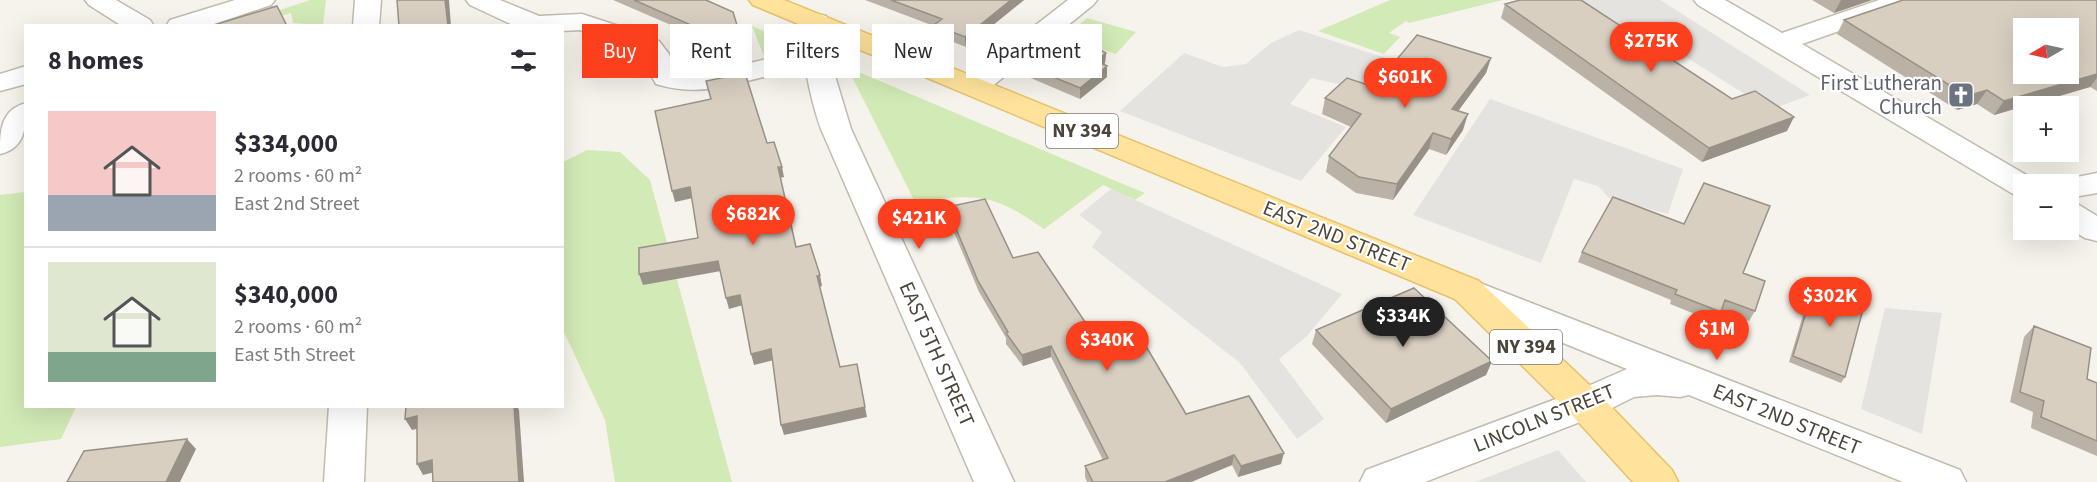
<!DOCTYPE html>
<meta charset="utf-8">
<style>
:root{--surface:#fff;--page:#f2f2f3;--text:#2b2b33;--muted:#7c7c81;--line:#e1e1e2;--accent:#fc3f1d}
body{margin:0;font-family:"Source Sans 3",sans-serif;background:var(--page);color:var(--text);height:100vh;display:flex;flex-direction:column;font-size:22px;white-space:nowrap}
*{box-sizing:border-box;margin:0}
p{font-size:20px;color:var(--muted)}
.icon{flex:none;width:33px;height:33px;fill:none;stroke:currentColor;stroke-width:2;stroke-linecap:round;stroke-linejoin:round}
.map{position:relative;flex:1;overflow:hidden}
.drawer{position:absolute;left:24px;top:24px;width:540px;height:384px;display:flex;flex-direction:column;background:var(--surface);border-radius:0px;box-shadow:0 6px 24px #0002}
.drawer>*{flex:none}
.banner{position:absolute;left:582px;top:24px;width:570px;height:54px;display:flex;gap:12px}
.needle{width:39px;rotate:261deg}
.buttons{position:absolute;left:2013px;top:18px;display:grid;gap:12px}
.buttons a{display:grid;place-items:center;width:66px;height:66px;border-radius:0px;background:var(--surface);box-shadow:0 6px 24px #0002;font-size:30px}
.price{position:absolute;translate:-50% -51px;padding:0 14px;border-radius:21px;background:var(--accent);color:#fff;font-size:20px;line-height:39px;filter:drop-shadow(0 2px 3px #0008)}
.price::after{content:'';position:absolute;left:50%;top:36px;width:18px;height:14px;margin-left:-9px;background:inherit;clip-path:polygon(0 0,100% 0,50% 100%)}
.price.selected{background:#222;color:#fff}
ul{padding:0;list-style:none}
li{display:flex;align-items:center;gap:18px;height:150px;padding:0 24px}
li+li{border-top:2px solid var(--line)}
li span{display:grid;place-items:center;flex:none;width:168px;height:120px;border-radius:0px;color:#555}
li>.icon{margin-inline-start:auto}
span .icon{width:72px;height:72px;fill:#fffc;stroke-width:1}
li b{font-size:26px}
h2{display:flex;justify-content:space-between;align-items:center;height:72px;padding:0 24px;font-size:26px}
.tag{padding:0 21px;border-radius:0px;background:var(--surface);box-shadow:0 6px 24px #0002;font-size:21px;line-height:54px}
.tag.selected{background:var(--accent);color:#fff}
.map>svg:first-child{display:block}
</style>
<div class="map">
<svg width="2097" height="482" viewBox="0 0 2097 482">
<rect width="100%" height="100%" fill="#f6f3ec"/>
<path fill="#d2eab5" d="M310,0h16l-3,25 -30,-2 -2,-10 -44,12 -10,-1z
M1390,0h113l-94,23 -3,-2 -17,12 11,4 -16,17 -66,-23z
M1087,18l49,14 -20,22 -52,-17z
M752,26l19,8 3,5 5,-1 8,21 -20,5z
M847,67l264,112 34,14 -10,7 -32,-15 -59,44c-52,-37 -68,-35 -129,-27z
M587,150l33,2 30,28 82,302h-117l-10,-62 -42,-90v-168z
M25,192l1,214 50,1 -15,32 -61,8v-252z"/>
<path fill="#e5e3e0" d="M1567,0h93l150,95 -40,15 -100,-63 -23,5z
M1299,30l87,28 -18,33 -57,-13 -21,26 56,23 -45,54 -181,-70 64,-58 39,14 23,-3 25,-21z
M1490,99l193,70 -15,45 -59,-16 -11,-12 -24,-7 -33,84 -128,-48z
M1111,189l231,105 -36,43 -27,22 45,60 -27,20 -57,-76 -148,-116 10,-15 -23,-17z
M1885,308l57,5 -20,121 -61,-25z
M1558,450l28,32h-111z"/>
<g fill="none" stroke-linecap="round" stroke-linejoin="round">
<defs>
<path id="minor" d="M85,0h31l34,20 4,6h-32l-33,-21z
M466,0h34l39,16 43,-2 61,20 16,7 10,13 8,19 4,1c48,3 104,-30 147,-20l4,6 -4,6c-14,3 -28,3 -42,6 -48,9 -80,27 -130,12l-17,-31 -59,-23 -18,1v-5h-47l-45,-21z
M1068,0h29l-4,5 -108,87 -10,2 -10,-2 -4,-6 4,-6z
M1694,0h31l57,33 97,-33h38l-4,5 -111,39 233,136 3,4h-14v13l-11,-3 -315,-189z
M26,103c0,23 0,45 -26,51 0,-22 0,-44 26,-51z
M2097,173v20l-29,5v-14h-13l2,-3z
M2068,202l11,3 18,11v25l-12,-3 -17,-10z
M1467,278l493,192 6,12h-63l-214,-87 -9,2 -23,-2 -23,2 -36,18 -173,67h-65l6,-12 206,-77 55,-24 -172,-70 -5,-9 5,-9z"/>
<path id="tertiary" d="M235,0h40l-4,5 -63,21h-42l4,-6z
M355,0h26l-2,26h-26z
M817,14l9,2 4,6 5,54 16,53 163,353h-40l-153,-353c-8,-22 -27,-93 -13,-113z
M26,66v18l-26,7v-17z
M329,406h38l-3,76h-40z"/>
<path id="primary" d="M749,0h35l695,281 119,112 74,77 6,12h-45l-61,-67 -117,-116 -702,-294z"/>
</defs>
<use href="#minor" stroke="#c2bbae" stroke-width="3"/>
<use href="#tertiary" stroke="#c2bbae" stroke-width="3"/>
<use href="#primary" stroke="#e6c16a" stroke-width="3"/>
<use href="#minor" fill="#fff" fill-rule="evenodd"/>
<use href="#tertiary" fill="#fff" fill-rule="evenodd"/>
<use href="#primary" fill="#ffe39c" fill-rule="evenodd"/>
</g>
<path fill="#bab2a6" d="M613,0h93l39,51 3,10 -45,10 -9,-36z
M865,0h159l-58,47 -31,-12 -1,-9z
M1812,0h60l-38,13z
M2097,0v91l-7,-4 -96,28 -17,-11 -20,6 -120,-76 7,-14z
M1505,4l282,127 -85,31 -201,-144z
M1101,41v9l5,3 -1,10 -1,2 3,12 -27,22 -61,-26v-10z
M1491,58l-5,15 -28,38 5,19 -17,25 -17,-6 -36,51 -37,-7 -30,-21 3,-16 22,-29 -29,-13 3,-16 49,-11z
M947,207l66,51 97,101 76,55 95,50 -43,13 -6,-12 -41,17h-104l-2,-5v-11l18,-6 -52,-103 -28,9 -17,-22v-6l-27,-46 -31,-74z
M1582,252l161,21 12,38 -6,10 -28,-11 -6,12 -45,-18 1,-4 -93,-38z
M1816,279l29,98 -4,6 -52,-21 23,-77z
M2034,326l53,53 10,4v73l-66,-28 2,-16 -23,-10 14,-65z
M1316,330l176,31 -6,14 -100,48 -74,-79z"/>
<path fill="#979187" d="M445,0h4l2,26h-3z
M1011,0h13l-58,47 -1,-10z
M1841,0h31l-38,13z
M1101,41v10l-7,-5z
M745,51l3,10 -45,10 -2,-11z
M1106,53l-1,10 -9,9v-11z
M1491,58l-5,15 -38,52 4,-16z
M1107,66v11l-27,22v-11z
M2097,74v4l-7,9 -96,28 10,-14z
M1987,90l-10,14 -20,6 10,-14z
M1468,114l-5,16 -17,25 5,-16z
M1794,117l-7,14 -85,31 7,-14z
M1433,133l-4,16 -36,51 4,-16z
M778,167h4l2,10 -4,1z
M690,187l3,11 -18,4 -3,-11z
M718,261l3,10 -78,14 -4,-11z
M820,275l2,11 -3,1 -2,-11z
M740,295l3,10 -14,4 -3,-11z
M1051,346v11l-28,9 -1,-11z
M771,349l3,11 -20,5 -3,-11z
M1492,361l-6,14 -100,48 5,-14z
M514,406h3l2,4 5,72h-5z
M865,407l2,10 -83,18 -3,-10z
M417,416l7,11 -12,3 -7,-11z
M187,439l9,10 -16,33h-14z
M1284,453l-3,11 -43,13 3,-11z
M1234,455l-2,10 -41,17h-26z
M432,460l7,11 -16,4 -6,-11z"/>
<path fill="#d8cfc1" stroke="#979187" stroke-width="1.5" fill-rule="evenodd" d="M397,0h48l3,26h-49z
M634,0h72l27,12 12,39 -44,9 -10,-35z
M891,0h120l-46,37 -31,-12 8,-6z
M1520,0h61l151,99 23,-8 39,26 -85,31 -204,-144z
M1903,0h194v74l-93,27 -17,-11 -20,6 -123,-76zM2024,28h44v46h-44z
M277,6l10,20h-72l-1,-1z
M1062,29l39,12 -7,5 12,7 -10,8 11,5 -27,22 -61,-25z
M1417,35l74,23 -39,51 16,5 -17,25 -18,-6 -36,51 -38,-7 -30,-21 32,-42 -36,-16 22,-20 27,9z
M745,73l22,70 7,-1 8,25h-4l18,80 14,-3 10,31 -3,1 23,91 17,-3 8,43 -84,18 -10,-76 -20,5 -11,-59 -14,3 -8,-37 -79,13v-26l59,-10 -8,-51 -18,4 -17,-80 56,-12 -5,-18z
M1704,183l66,23 -27,67 22,8 -10,30 -30,-11 -4,12 -46,-18 2,-4 -95,-38 31,-55 71,27z
M985,199l28,59 25,-6 72,107 37,-11 39,66 63,-18 35,57 -43,13 -7,-11 -69,27h-72l-8,-16 23,-8 -57,-112 -29,9 -16,-22 2,-1 -30,-51 -31,-74z
M1816,279l50,19 -21,79 -52,-21z
M1414,288l78,73 -101,48 -75,-79z
M2034,326l57,22 -4,31 10,4v58l-56,-24 3,-16 -24,-9z
M406,406h108l5,76h-86l-1,-22 -15,4v-48l-12,3z
M187,439l-21,43h-99l17,-31z"/>
<defs>
<symbol id="church-square" viewBox="-11 -11 22 22"><rect x="-9" y="-9" width="18" height="18" rx="4" fill="#6b7280" stroke="#fff"/><path d="M-1.2-6h2.4v3.5h3.3v2.4h-3.3V6h-2.4V-.1h-3.3v-2.4h3.3Z" fill="#fff"/></symbol>
</defs>
<g fill-rule="evenodd">
<use href="#church-square" x="1946" y="80" width="30" height="30"/>
</g>
<g text-anchor="middle" dominant-baseline="central" stroke-width="4.5" stroke-linejoin="round" paint-order="stroke">
<g fill="#fff" stroke="#817c74" stroke-width="1.5">
<rect x="1046" y="114" width="72" height="34" rx="4.5"/>
<rect x="1490" y="330" width="72" height="34" rx="4.5"/>
</g>
<g font-size="20" font-weight="bold" fill="#4b4439">
<text x="1082" y="131">NY 394</text>
<text x="1526" y="347">NY 394</text>
</g>
<g font-size="21" fill="#5b616d" stroke="#fff" text-anchor="end">
<text x="1942" y="83">First Lutheran<tspan x="1942" dy="24">Church</tspan></text>
</g>
<g font-size="21" fill="#4b4439" stroke="#fff">
<text transform="translate(1337 236) rotate(22)">EAST 2ND STREET</text>
<text transform="translate(937 354) rotate(66)">EAST 5TH STREET</text>
<text transform="translate(1544 418) rotate(-22)">LINCOLN STREET</text>
<text transform="translate(1787 419) rotate(22)">EAST 2ND STREET</text>
</g>
</g>
</svg>
<div class="buttons">
<a><svg class="needle" viewBox="-14 -14 28 28"><path d="M0-13l5 13h-10z" fill="#e53935"/><path d="M0 13l5-13h-10z" fill="#7c7c81"/></svg></a>
<a>+</a>
<a>−</a>
</div>
<b class="price" style="left:1651px;top:73px">$275K</b>
<b class="price" style="left:1405px;top:109px">$601K</b>
<b class="price" style="left:753px;top:246px">$682K</b>
<b class="price" style="left:919px;top:250px">$421K</b>
<b class="price" style="left:1830px;top:328px">$302K</b>
<b class="price selected" style="left:1403px;top:348px">$334K</b>
<b class="price" style="left:1717px;top:361px">$1M</b>
<b class="price" style="left:1107px;top:372px">$340K</b>
<div class="banner">
<a class="tag selected">Buy</a>
<a class="tag">Rent</a>
<a class="tag">Filters</a>
<a class="tag">New</a>
<a class="tag">Apartment</a>
</div>
<section class="drawer">
<h2>8 homes<svg class="icon" aria-label="filters" viewBox="0 0 24 24"><path d="M4 7h16M4 17h16"/><circle cx="9" cy="7" r="2"/><circle cx="15" cy="17" r="2"/></svg></h2>
<ul>
<li><span style="background:linear-gradient(#f6c9c9 70%,#9aa5b1 0)"><svg class="icon" aria-label="home" viewBox="0 0 24 24"><path d="M3 11l9-7 9 7M6 9v11h12V9"/></svg></span><div><b>$334,000</b><p>2 rooms · 60 m²</p><p>East 2nd Street</p></div></li>
<li><span style="background:linear-gradient(#dfe7d0 75%,#7fa58c 0)"><svg class="icon" aria-label="home" viewBox="0 0 24 24"><path d="M3 11l9-7 9 7M6 9v11h12V9"/></svg></span><div><b>$340,000</b><p>2 rooms · 60 m²</p><p>East 5th Street</p></div></li>
</ul>
</section>
</div>
